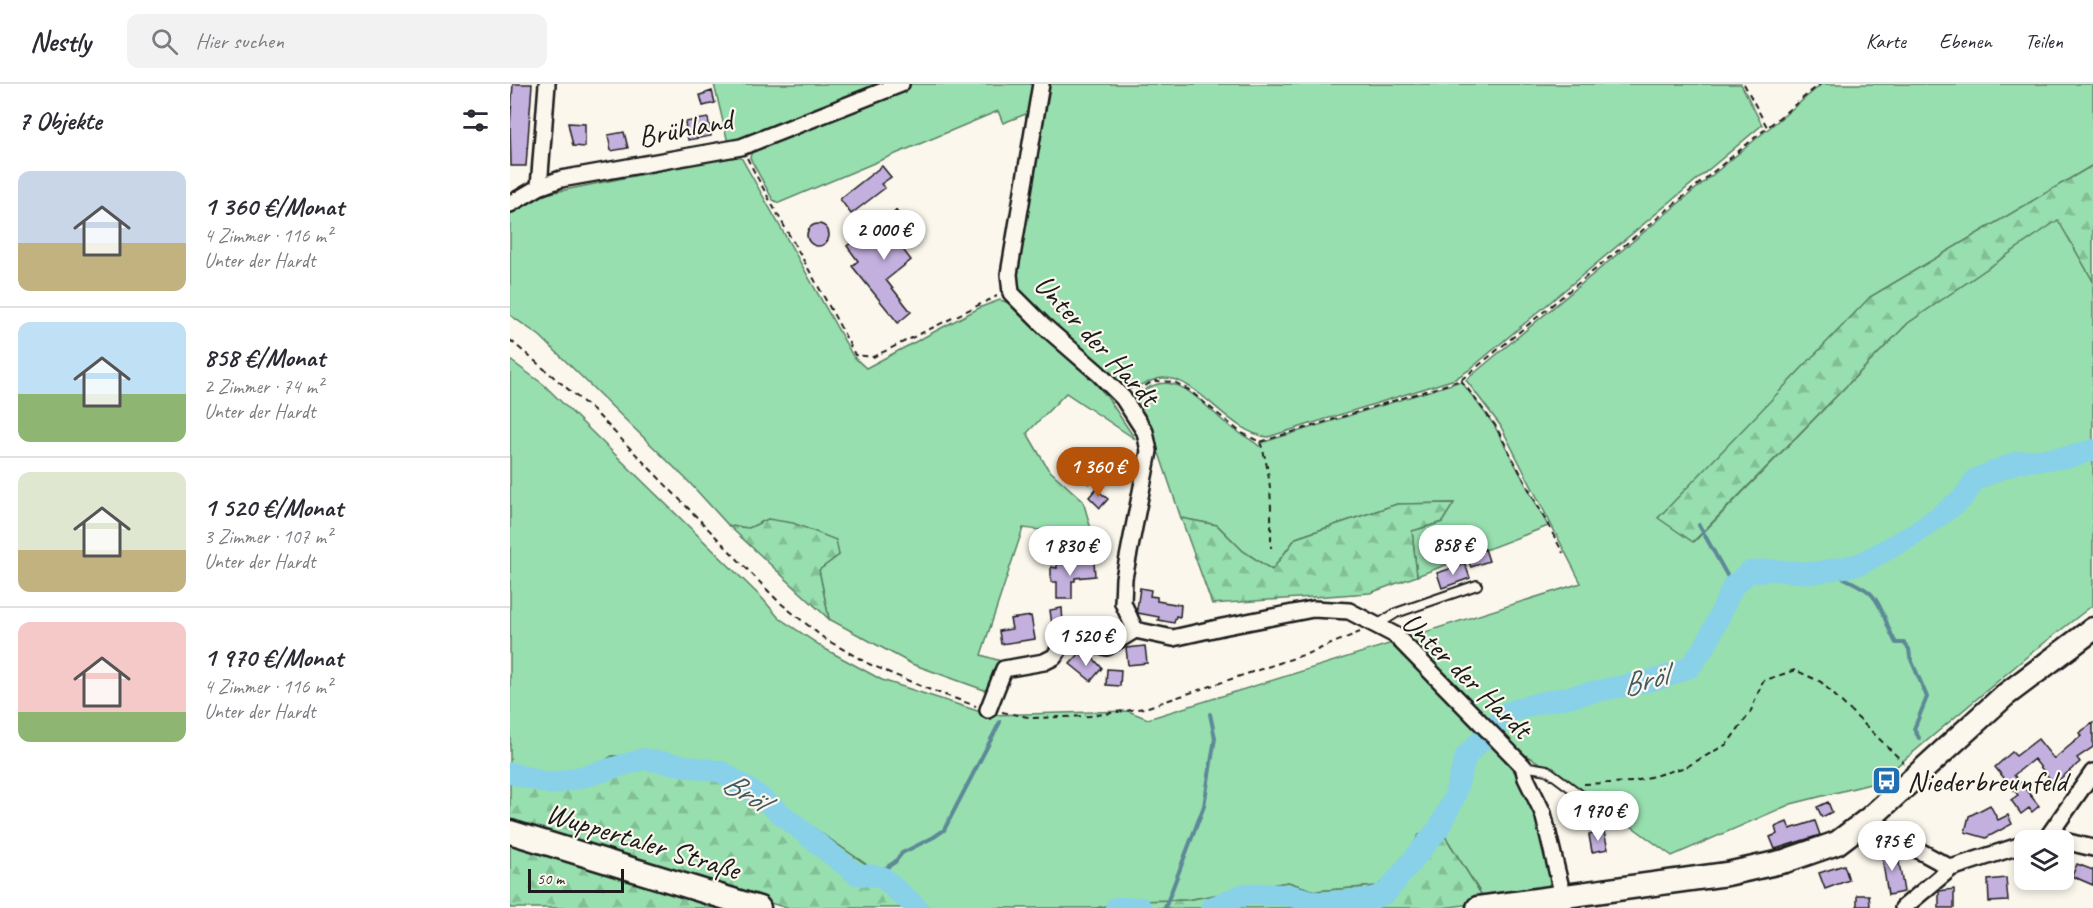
<!DOCTYPE html>
<html lang="de">
<meta charset="utf-8">
<style>
:root{--surface:#fff;--page:#f2f2f3;--text:#2b2b33;--muted:#7c7c81;--line:#e1e1e2;--accent:#b45309}
body{margin:0;font-family:Caveat,sans-serif;background:var(--page);color:var(--text);height:100vh;display:flex;flex-direction:column;font-size:22px;white-space:nowrap}
*{box-sizing:border-box;margin:0}
p{font-size:20px;color:var(--muted)}
.icon{flex:none;width:33px;height:33px;fill:none;stroke:currentColor;stroke-width:2;stroke-linecap:round;stroke-linejoin:round}
.map{position:relative;flex:1;overflow:hidden}
.panel{display:flex;flex-direction:column;background:var(--surface);width:510px}
.panel>*{flex:none}
.controls{position:absolute;left:1504px;top:746px;display:grid;gap:12px}
.controls a{display:grid;place-items:center;width:60px;height:60px;border-radius:12px;background:var(--surface);box-shadow:0 3px 9px #0003;font-size:30px}
.scale{position:absolute;left:18px;bottom:15px;width:96px;box-sizing:border-box;padding-left:6px;border:3px solid #1c1c1c;border-top:0;font-size:16px;line-height:21px;white-space:nowrap;color:#1c1c1c;-webkit-text-stroke:4px #fbf7ec;paint-order:stroke}
.price{position:absolute;translate:-50% -51px;padding:0 14px;border-radius:21px;background:#fff;color:#222;font-size:20px;line-height:39px;filter:drop-shadow(0 2px 3px #0008)}
.price::after{content:'';position:absolute;left:50%;top:36px;width:18px;height:14px;margin-left:-9px;background:inherit;clip-path:polygon(0 0,100% 0,50% 100%)}
.price.active{background:var(--accent);color:#fff}
ul{padding:0;list-style:none}
li{display:flex;align-items:center;gap:18px;height:150px;padding:0 18px}
li+li{border-top:2px solid var(--line)}
li span{display:grid;place-items:center;flex:none;width:168px;height:120px;border-radius:12px;color:#555}
li>.icon{margin-inline-start:auto}
span .icon{width:72px;height:72px;fill:#fffc;stroke-width:1}
li b{font-size:26px}
h2{display:flex;justify-content:space-between;align-items:center;height:72px;padding:0 18px;font-size:26px}
header{display:flex;align-items:center;gap:36px;box-sizing:border-box;height:84px;padding:0 30px;background:var(--surface);border-bottom:2px solid var(--line)}
header strong{font-size:28px}
nav{display:flex;gap:33px;margin-inline-start:auto;font-size:21px}
.search{width:420px;height:54px;background:var(--page);display:flex;align-items:center;gap:15px;box-sizing:border-box;padding:0 21px;border-radius:12px;color:var(--muted);font-size:22px}
main{display:flex;flex:1;min-height:0}
.map>svg:first-child{display:block}
</style>
<header>
<strong>Nestly</strong>
<div class="search"><svg class="icon" aria-label="search" viewBox="0 0 24 24"><circle cx="10" cy="10" r="6"/><path d="M15 15l6 6"/></svg>Hier suchen</div>
<nav><a>Karte</a><a>Ebenen</a><a>Teilen</a></nav>
</header>
<main>
<section class="panel">
<h2>7 Objekte<svg class="icon" aria-label="filters" viewBox="0 0 24 24"><path d="M4 7h16M4 17h16"/><circle cx="9" cy="7" r="2"/><circle cx="15" cy="17" r="2"/></svg></h2>
<ul>
<li><span style="background:linear-gradient(#c9d6e8 60%,#c2b280 0)"><svg class="icon" aria-label="home" viewBox="0 0 24 24"><path d="M3 11l9-7 9 7M6 9v11h12V9"/></svg></span><div><b>1 360 €/Monat</b><p>4 Zimmer · 116 m²</p><p>Unter der Hardt</p></div></li>
<li><span style="background:linear-gradient(#bfe0f5 60%,#8fb573 0)"><svg class="icon" aria-label="home" viewBox="0 0 24 24"><path d="M3 11l9-7 9 7M6 9v11h12V9"/></svg></span><div><b>858 €/Monat</b><p>2 Zimmer · 74 m²</p><p>Unter der Hardt</p></div></li>
<li><span style="background:linear-gradient(#dfe7d0 65%,#c2b280 0)"><svg class="icon" aria-label="home" viewBox="0 0 24 24"><path d="M3 11l9-7 9 7M6 9v11h12V9"/></svg></span><div><b>1 520 €/Monat</b><p>3 Zimmer · 107 m²</p><p>Unter der Hardt</p></div></li>
<li><span style="background:linear-gradient(#f6c9c9 75%,#8fb573 0)"><svg class="icon" aria-label="home" viewBox="0 0 24 24"><path d="M3 11l9-7 9 7M6 9v11h12V9"/></svg></span><div><b>1 970 €/Monat</b><p>4 Zimmer · 116 m²</p><p>Unter der Hardt</p></div></li>
</ul>
</section>
<div class="map">
<svg width="1583" height="824" viewBox="0 0 1583 824">
<defs>
<pattern id="forest-firs" width="22" height="20" patternUnits="userSpaceOnUse" patternTransform="scale(1.5)"><rect width="22" height="20" fill="#97dfae"/><path d="M5 1l3.5 6h-7zM16 11l3.5 6h-7z" fill="#82bf95"/></pattern>
</defs>
<rect width="100%" height="100%" fill="#fbf7ec"/>
<filter id="ink" filterUnits="userSpaceOnUse"><feTurbulence type="fractalNoise" baseFrequency=".0167" numOctaves="2"/><feDisplacementMap in="SourceGraphic" scale="12" xChannelSelector="R" yChannelSelector="G"/><feConvolveMatrix kernelMatrix="1 2 1 2 8 2 1 2 1" color-interpolation-filters="sRGB"/></filter>
<g filter="url(#ink)">
<path fill="#97dfae" stroke="#5a7e65" stroke-width="1.5" d="M204,0h180l-165,63z
M400,0h125l-4,28 -28,11 -5,-12 -219,92 -6,-3 -23,-42 3,-12z
M534,0h697l21,41 -293,245 -14,9 -187,58c-41,-5 -69,-60 -105,-59 -14,1 -27,11 -41,13l-105,-99 -1,-13z
M1312,0h271v81l-223,132 -176,245 214,-219 150,-104 35,62v324l-63,49 -152,128 -87,22 -119,52 -115,-84 -40,-21 -58,-63 -53,-50 175,-55 -81,-158 -34,-45z
M227,71l5,4 111,197 13,12 115,-61 19,-7 9,3 82,75 17,20 27,41 -69,-46 -39,40 21,36 35,32 10,35 -70,-8 -42,127 23,7 -17,29 -75,-27 -83,-45 -10,-49 20,-15 -71,-36 -19,9 -20,-2 -42,-46 -147,-144 -30,-21v-104l35,-17z
M0,276l33,24 219,214 17,20 48,32 55,30 108,35 138,-4 20,8 244,-76 91,90 42,52 13,30 14,65 -6,9 -60,13 -43,-69 -24,2 -16,27 -25,24 -63,5 -27,-9 -101,18 -53,1 -38,7h-167l-212,-147 -105,-5 -54,36 -48,-17z
M951,297l33,44 54,101 -131,50 -5,-45 30,-9 11,-19 -56,1 -101,34 -24,32 -29,-19 -26,-26 -36,-7 -21,-62 -26,-54c3,-8 8,-11 16,-15 30,-16 57,22 78,38 10,8 22,13 31,21l5,-4z"/>
<path fill="url(#forest-firs)" stroke="#5a7e65" stroke-width="1.5" d="M1583,81v116l-35,-61 -150,103 -215,219 -35,-24 212,-221z
M944,419l-12,19 -30,9 5,45 -47,17 -158,11 -31,-86 36,7 26,26 29,19 24,-32 101,-34z
M258,435l25,4 43,17 3,15 -20,15 10,49 -100,-93 20,2z
M102,672l105,5 212,147h-142l-227,-68 -50,-21v-44l48,17z
M920,745l13,4 43,69 -43,6h-347l38,-7 53,-1 101,-18 27,9 63,-5 25,-24 16,-27z
M0,751l233,73h-233z"/>
<g fill="none" stroke-linecap="round" stroke-linejoin="round">
<path stroke="#5d8997" stroke-width="4" d="M1579,367l4,6
M1189,441l34,61
M1317,486c10,5 36,16 43,23 13,12 17,36 26,50h8l5,6 1,8 17,40 -13,32 5,9
M363,792l22,-14 7,-9 32,-16 10,-7 56,-108
M655,824l39,-102 11,-68 -5,-24"/>
<path stroke="#88d1e9" stroke-width="22" d="M0,689l41,11 42,-10 51,-15 78,13 38,25 96,77 26,3 35,31
M606,824h25
M701,824l34,-14 43,1 32,8 51,-4 15,-6 53,-65 15,-30 12,-42 43,-44 30,-9 123,-25 28,-11 17,-24 26,-57 16,-14 21,-2 43,3 47,-9 55,-30 47,-35 14,-20 42,-17 51,-5 24,-7"/>
</g>
<path fill="#c4b0df" stroke="#1c1c1c" stroke-width="1.5" d="M3,0h19l-6,82h-15l-1,-40z
M202,7l3,12 -12,3 -3,-11z
M198,34l3,18 -23,4 -3,-18z
M58,39l17,1v23l-12,-1z
M114,48l4,16 -17,3 -3,-16z
M372,82l9,11 -10,7 4,4 -34,26 -11,-15z
M386,126l8,13 16,11 -22,9 13,17 -25,20 25,32 -13,11 -46,-57 6,-5 -11,-15 34,-26 4,5z
M297 151a11 11 0 1 1 22 0a11 11 0 1 1-22 0Z
M574,371l17,16 -12,13 -17,-16z
M586,405l12,10 -8,9 -11,-11z
M975,465l4,12 -18,6 -5,-11z
M584,478l1,14 -20,2v3h-3v18h-15v-17h-6v-15l6,1v-4z
M955,480l5,14 -28,10 -5,-15z
M630,504l11,2 -1,6 7,1v4l24,4 -1,12 -4,-1 -2,7 -16,-3 1,-3 -21,-4 -1,-4z
M552,524l1,16 -11,1 -2,-15z
M521,532l4,23 -34,5 -2,-13 13,-2 -2,-10z
M635,562l2,17 -19,2 -2,-17z
M570,569l9,8 3,-4 10,11 -11,13 -21,-17z
M597,585l14,1 -1,16 -14,-1z
M1583,639v24l-16,11 3,4 -26,22 -20,-25 -20,16 25,31 -7,6 -3,-4 -8,6 -10,-14 7,-5 -23,-28 17,-15 4,4 22,-17 16,20 27,-23 -2,-3z
M1318,718l4,10 -10,5 -5,-10z
M1480,721l8,15 10,-5 4,9 -26,14 -21,-6 4,-16z
M1305,737l5,14 -45,14 -5,-12 7,-3 -2,-7 12,-5 3,7z
M1094,748l4,17 -16,3 -3,-17z
M1387,766l7,42 -16,3 -7,-44z
M1567,780l16,6v15l-21,-9z
M1334,781l5,15 -24,9 -6,-16z
M1496,794l2,23 -19,1 -1,-22z
M1444,805v19h-15v-17z
M1347,811h12l1,11h-13z"/>
<g fill="none" stroke-linecap="round" stroke-linejoin="round">
<defs>
<path id="service" d="M867,541l19,-12 81,-28
M1013,682l24,4 67,50"/>
<path id="minor" d="M531,0l-32,190 2,19 33,33 54,47 25,25 22,34 4,19 -25,127 -1,25 12,27 38,8 49,-11 91,-18 36,2 46,24 128,131 3,12 17,35 20,83
M29,103l8,-103
M0,120l29,-17 22,-8 180,-32 160,-63
M478,626l16,-41 40,-7 10,-5 12,-18 41,8 28,-17
M1360,734l33,24 48,26 74,-24
M1537,754l46,-66
M1554,757l29,7
M1393,824l48,-40"/>
<path id="secondary" d="M0,748l249,76
M968,824l249,-34 58,-13 52,-18 33,-25 134,-122 89,-67"/>
</defs>
<use href="#service" stroke="#1c1c1c" stroke-width="12"/>
<use href="#minor" stroke="#1c1c1c" stroke-width="20"/>
<use href="#secondary" stroke="#1c1c1c" stroke-width="27"/>
<path stroke="#1c1c1c" stroke-width="2" stroke-dasharray="6 4.5" stroke-linecap="butt" d="M1234,0l23,43
M237,74c35,67 74,130 108,197l18,2 124,-61
M0,256l85,72 184,190 46,37 44,25 59,25 48,17
M951,296l34,45 68,128
M626,307l18,-10 20,1 15,8 51,42 20,10 201,-62 359,-296
M750,358c13,34 11,70 11,106
M492,628l31,6 57,-2 55,-8 167,-56 48,-20
M1074,700l48,-2 54,-15 41,-23 23,-31 13,-32 32,-11 26,12 83,81"/>
<use href="#service" stroke="#fbf7ec" stroke-width="8"/>
<use href="#minor" stroke="#fbf7ec" stroke-width="15"/>
<use href="#secondary" stroke="#fbf7ec" stroke-width="22"/>
</g>
</g>
<defs>
<symbol id="bus-square" viewBox="-11 -11 22 22"><rect x="-9" y="-9" width="18" height="18" rx="4" fill="#1f6fb2" stroke="#fbf7ec"/><path d="M-5-6H5V4H4V6H2V4H-2V6H-4V4H-5ZM-3.5-4V0h7V-4ZM-3.5 1.2v1.5H-2V1.2ZM2 1.2v1.5H3.5V1.2Z" fill="#fff"/></symbol>
</defs>
<g fill-rule="evenodd">
<use href="#bus-square" x="1360" y="680" width="33" height="33"/>
</g>
<g text-anchor="middle" dominant-baseline="central" stroke-width="4.5" stroke-linejoin="round" paint-order="stroke">
<g font-size="30" fill="#1c1c1c" stroke="#fbf7ec">
<text transform="translate(175 44) rotate(-11)">Brühland</text>
<text transform="translate(587 256) rotate(47)">Unter der Hardt</text>
<text transform="translate(957 591) rotate(44)">Unter der Hardt</text>
<text transform="translate(133 757) rotate(17)">Wuppertaler Straße</text>
</g>
<g font-size="30" fill="#1c1c1c" stroke="#fbf7ec" text-anchor="start">
<text x="1397" y="697">Niederbreunfeld</text>
</g>
<g font-size="32" font-style="italic" fill="#425b64" stroke="#fbf7ec">
<text transform="translate(1134 596) rotate(-15)">Bröl</text>
<text transform="translate(235 707) rotate(32)">Bröl</text>
</g>
</g>
</svg>
<div class="controls">
<a><svg class="icon" aria-label="layers" viewBox="0 0 24 24"><path d="M12 4l9 5-9 5-9-5zM3 14l9 5 9-5"/></svg></a>
</div>
<div class="scale">50 m</div>
<b class="price" style="left:374px;top:177px">2 000 €</b>
<b class="price active" style="left:588px;top:414px">1 360 €</b>
<b class="price" style="left:943px;top:492px">858 €</b>
<b class="price" style="left:560px;top:493px">1 830 €</b>
<b class="price" style="left:576px;top:583px">1 520 €</b>
<b class="price" style="left:1088px;top:758px">1 970 €</b>
<b class="price" style="left:1382px;top:788px">975 €</b>
</div>
</main>
